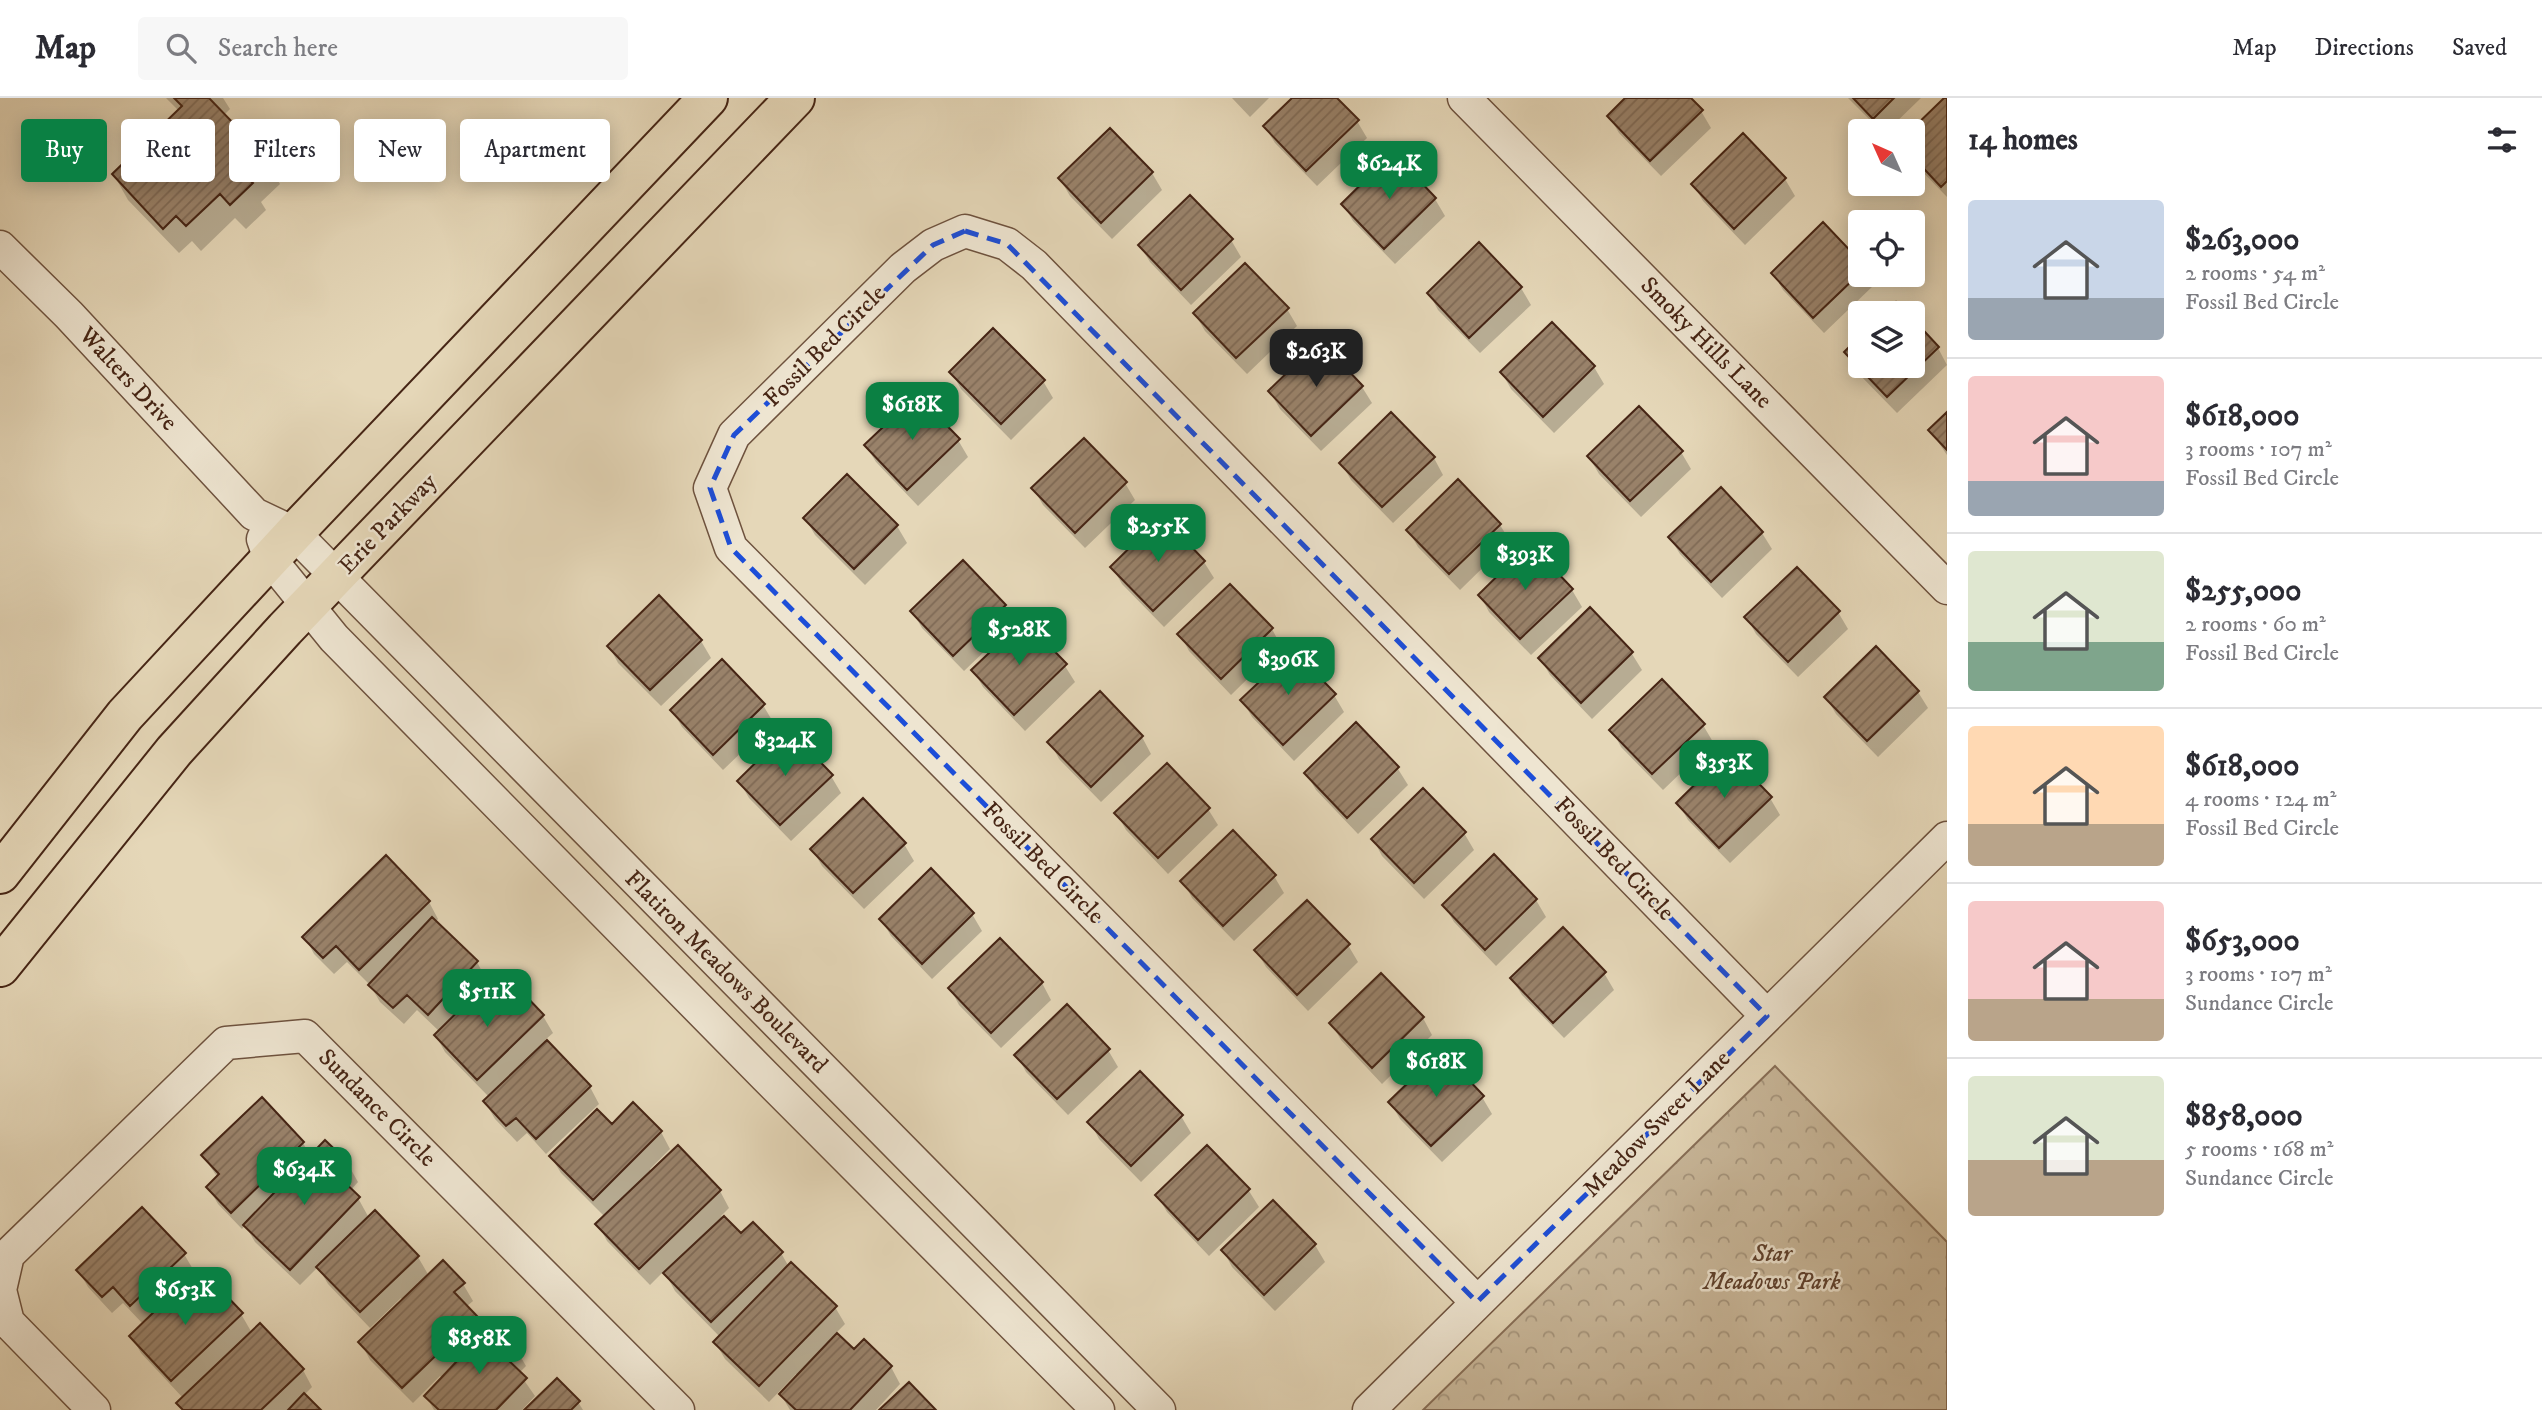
<!DOCTYPE html>
<meta charset="utf-8">
<style>
:root{--surface:#fff;--page:#f7f7f7;--text:#2b2b33;--muted:#7c7c81;--line:#e1e1e2;--accent:#0b8043}
body{margin:0;font-family:"IM FELL DW Pica",serif;background:var(--page);color:var(--text);height:100vh;display:flex;flex-direction:column;font-size:26px;white-space:nowrap}
*{box-sizing:border-box;margin:0}
p{font-size:23px;color:var(--muted)}
.icon{flex:none;width:38px;height:38px;fill:none;stroke:currentColor;stroke-width:2;stroke-linecap:round;stroke-linejoin:round}
.map{position:relative;flex:1;overflow:hidden}
.details{display:flex;flex-direction:column;background:var(--surface);width:595px}
.details>*{flex:none}
.top-card{position:absolute;left:21px;top:21px;width:665px;height:63px;display:flex;gap:14px}
.needle{width:46px;rotate:315deg}
.tools{position:absolute;left:1848px;top:21px;display:grid;gap:14px}
.tools a{display:grid;place-items:center;width:77px;height:77px;border-radius:7px;background:var(--surface);box-shadow:0 4px 18px #0003;font-size:35px}
.price{position:absolute;translate:-50% -60px;padding:0 16px;border-radius:14px;background:var(--accent);color:#fff;font-size:23px;line-height:46px;filter:drop-shadow(0 2px 4px #0008)}
.price::after{content:'';position:absolute;left:50%;top:42px;width:21px;height:16px;margin-left:-10px;background:inherit;clip-path:polygon(0 0,100% 0,50% 100%)}
.price.active{background:#222;color:#fff}
ul{padding:0;list-style:none}
li{display:flex;align-items:center;gap:21px;height:175px;padding:0 21px}
li+li{border-top:2px solid var(--line)}
li span{display:grid;place-items:center;flex:none;width:196px;height:140px;border-radius:7px;color:#555}
li>.icon{margin-inline-start:auto}
span .icon{width:84px;height:84px;fill:#fffc;stroke-width:1}
li b{font-size:30px}
h2{display:flex;justify-content:space-between;align-items:center;height:84px;padding:0 21px;font-size:30px}
.chip{padding:0 24px;border-radius:7px;background:var(--surface);box-shadow:0 4px 18px #0003;font-size:24px;line-height:63px}
.chip.active{background:var(--accent);color:#fff}
header{display:flex;align-items:center;gap:42px;box-sizing:border-box;height:98px;padding:0 35px;background:var(--surface);border-bottom:2px solid var(--line)}
header strong{font-size:33px}
nav{display:flex;gap:38px;margin-inline-start:auto;font-size:24px}
.search{width:490px;height:63px;background:var(--page);display:flex;align-items:center;gap:18px;box-sizing:border-box;padding:0 24px;border-radius:7px;color:var(--muted);font-size:26px}
main{display:flex;flex:1;min-height:0}
.map>svg:first-child{display:block}
</style>
<header>
<strong>Map</strong>
<div class="search"><svg class="icon" aria-label="search" viewBox="0 0 24 24"><circle cx="10" cy="10" r="6"/><path d="M15 15l6 6"/></svg>Search here</div>
<nav><a>Map</a><a>Directions</a><a>Saved</a></nav>
</header>
<main>
<div class="map">
<svg width="1947" height="1312" viewBox="0 0 1947 1312">
<defs>
<pattern id="park-crowns" width="20" height="18" patternUnits="userSpaceOnUse" patternTransform="scale(1.75)"><rect width="20" height="18" fill="#cab99c"/><path d="M2 6a3 3 0 1 1 6 0M12 15a3 3 0 1 1 6 0" fill="none" stroke="#a6967e"/></pattern>
<pattern id="building-hatch" width="6" height="6" patternUnits="userSpaceOnUse" patternTransform="scale(1.75)"><rect width="6" height="6" fill="#99826a"/><path d="M-1 1l2-2M0 6l6-6M5 7l2-2" fill="none" stroke="#7f6a56"/></pattern>
</defs>
<rect width="100%" height="100%" fill="#e5d7b8"/>
<filter id="stains"><feTurbulence type="fractalNoise" baseFrequency=".00286" numOctaves="4"/><feColorMatrix values="0 0 0 0 .2 0 0 0 0 .09 0 0 0 0 .02 0 0 0 .5 -.17"/></filter>
<radialGradient id="worn" r=".72"><stop offset=".6" stop-color="#630" stop-opacity="0"/><stop offset="1" stop-color="#630" stop-opacity=".3"/></radialGradient>
<path fill="url(#park-crowns)" stroke="#886f58" stroke-width="2" d="M1775,968l172,176v168h-524z"/>
<path fill="#0003" d="M166,0h57l7,11 -6,6 41,44 15,25 -19,18 5,8 -20,19 -11,-11 -34,33 -9,-10 -13,12 -51,-53 -14,-25 65,-64z
M1232,0h37l-19,19z
M1295,0h40l22,23 10,17 -50,48 -42,-43 -10,-16z
M1628,0h61l12,13 10,17 -50,48 -42,-43 -10,-17z
M1848,0h73l-34,33h-6z
M1947,0v99l-34,-35 -1,-31z
M1110,32l42,43 10,17 -50,49 -42,-43 -10,-17z
M1743,38l42,43 10,17 -50,49 -42,-44 -10,-17z
M1393,58l42,43 10,17 -50,48 -42,-43 -10,-17z
M1823,127l37,39v11h8l6,10 -50,48 -41,-43 -10,-17z
M1231,142l10,17 -50,48 -41,-43 -10,-16z
M1521,190l10,17 -51,48 -42,-43 -9,-17z
M1287,211l10,17 -50,48 -42,-43 -10,-17z
M1913,224l25,26 9,17 -50,48 -42,-43 -9,-17 14,-14v27h53z
M1552,226l42,43 10,17 -50,49 -43,-44 -9,-16z
M952,275l91,8 10,17 -42,42 -50,-51z
M1362,289l10,16 -51,48 -41,-42 -10,-17z
M1947,316v41l-17,-25z
M958,342l10,17 -50,49 -42,-44 -10,-16z
M1681,354l10,17 -50,48 -42,-43 -10,-17z
M1434,360l9,17 -50,48 -42,-43 -10,-17z
M1125,385l10,17 -50,48 -42,-43 -10,-17z
M805,420l92,8 10,17 -42,42 -50,-50z
M1500,427l10,16 -50,49 -42,-43 -10,-17z
M1762,435l10,16 -50,49 -42,-44 -10,-16z
M1204,464l10,16 -50,49 -42,-43 -10,-17z
M1572,492l10,17 -51,48 -42,-43 -9,-17z
M1004,508l10,17 -50,48 -42,-43 -10,-17z
M1590,512l42,44 10,16 -50,49 -42,-44 -10,-17z
M1838,514l10,17 -50,48 -42,-43 -9,-16z
M1272,531l9,17 -50,49 -42,-44 -9,-17z
M701,543l10,17 -50,48 -43,-43 -9,-17z
M1065,568l10,16 -50,49 -42,-44 -10,-17z
M1918,594l10,16 -50,49 -42,-43 -10,-17z
M1334,597l10,17 -50,49 -42,-44 -10,-17z
M763,607l10,17 -50,48 -41,-43 -10,-17z
M1356,627l42,44 10,16 -50,49 -42,-44 -10,-17z
M1703,627l10,17 -50,48 -42,-43 -9,-17z
M1142,639l9,17 -50,48 -42,-43 -9,-17z
M831,678l10,17 -50,48 -42,-43 -10,-17z
M1770,700l10,17 -50,48 -42,-43 -10,-17z
M1208,711l10,16 -50,49 -42,-44 -9,-16z
M1464,735l10,17 -50,49 -42,-43 -9,-17z
M904,746l10,17 -50,48 -42,-43 -10,-17z
M1494,759l42,43 10,17 -50,49 -42,-44 -10,-17z
M1274,778l10,17 -50,48 -42,-43 -9,-17z
M429,804l9,17 -3,4 42,39 9,17 -24,27 2,2 47,-2 11,-11 21,21 10,17 -8,7 45,47 9,17 -53,50 -19,-21 -10,9 -22,-23 -10,-17 4,-5 -44,-45 -9,-16 4,-4 -23,-22 -13,14 -24,-22 -10,-17 -23,-23 -13,12 -20,-20 -9,-17z
M972,816l10,17 -50,48 -41,-43 -10,-17z
M1348,847l10,17 -50,49 -42,-44 -10,-17z
M1604,875l10,17 -50,48 -42,-43 -10,-16z
M1042,885l9,17 -50,48 -42,-43 -9,-17z
M1423,920l9,17 -50,49 -41,-44 -10,-17z
M1108,952l10,17 -50,48 -42,-43 -9,-17z
M1482,999l10,17 -50,48 -42,-43 -10,-17z
M261,1002l42,43 8,14 14,-14 24,23 9,16 -8,9 8,7 11,20 49,39 11,19 34,8 10,17 -7,6 9,10 10,16 31,16 10,17 -7,7 16,23 -13,14h-88l-8,-14 17,-17 -3,-3 -27,27 -43,-43 -9,-17 43,-42 -3,-3 -31,30 -42,-44 -10,-17 -18,18 -45,-43 -10,-17 -3,4 -24,-25 -10,-17 10,-9 -15,-22z
M1181,1018l10,17 -50,49 -42,-43 -9,-17z
M612,1028l49,6 9,17 -20,20 2,3 26,-25 42,44 9,17 -8,8 20,20 40,17 8,14 46,40 10,17 -10,10 19,18 37,15 9,17 -24,26h-86l-9,-15 18,-19 -3,-2 -27,28 -44,-43 -10,-17 5,-5 -45,-46 -11,-20 -14,14 -43,-44 -9,-17 7,-7 -44,-44 -10,-16z
M1207,1049l42,44 10,16 -50,49 -42,-44 -10,-17z
M1273,1104l42,43 10,17 -50,49 -43,-44 -9,-17z
M184,1156l10,17 -44,42 3,2 52,-15 36,14 11,19 51,37 9,17 -9,9 16,14h-137l-4,-7 5,-5 -42,-45 -10,-17 12,-12 -20,-21 -11,10 -24,-26 -10,-17z
M578,1304l5,8h-56z"/>
<path fill="url(#building-hatch)" stroke="#462515" stroke-width="2" d="M174,0h35l58,60 -20,19 6,6 -23,22 -10,-11 -34,32 -10,-10 -13,13 -51,-55 70,-68z
M1292,0h45l22,22 -53,51 -43,-45z
M1625,0h66l12,12 -53,51 -43,-45z
M1853,0h41l-21,21z
M1944,0h3v83l-6,6 -28,-30v-26h-3z
M1110,30l43,44 -52,51 -43,-45z
M1743,35l43,45 -52,51 -43,-45z
M1393,55l43,45 -52,51 -43,-45z
M1190,97l43,44 -52,51 -43,-45z
M1823,124l37,39v12l-47,45 -42,-45z
M1479,144l43,45 -53,51 -42,-45z
M1245,165l44,45 -53,50 -43,-45z
M1896,204l11,11h-23z
M1913,221l26,28 -52,50 -43,-45 16,-16v30h53z
M1552,224l43,44 -52,51 -43,-45z
M993,230l52,52 -44,44 -52,-52z
M1320,243l43,45 -52,50 -43,-45z
M917,297l43,44 -53,51 -43,-45z
M1639,308l44,45 -53,50 -43,-45z
M1391,314l44,45 -53,50 -43,-44z
M1947,314v38l-19,-20z
M1084,340l43,44 -52,51 -44,-45z
M847,376l51,51 -44,44 -51,-51z
M1458,381l43,45 -52,50 -43,-44z
M1721,389l42,45 -52,50 -43,-45z
M1162,418l43,45 -52,50 -43,-44z
M1530,446l43,45 -53,50 -42,-44z
M963,462l43,45 -53,51 -43,-45z
M1797,469l43,44 -52,51 -44,-45z
M1230,486l43,44 -52,51 -44,-45z
M659,497l43,45 -52,50 -43,-44z
M1590,509l43,45 -52,51 -43,-45z
M1024,522l43,44 -53,51 -43,-45z
M1876,548l43,45 -52,50 -43,-44z
M1293,552l43,44 -53,51 -43,-45z
M722,561l43,45 -52,51 -43,-45z
M1662,581l43,45 -53,50 -43,-44z
M1100,593l43,45 -52,51 -44,-45z
M1356,624l43,45 -52,51 -43,-45z
M789,632l44,45 -53,50 -43,-44z
M1728,654l44,45 -53,51 -43,-45z
M1167,665l43,45 -52,50 -44,-45z
M1423,690l43,44 -52,51 -43,-44z
M863,700l43,45 -53,50 -43,-44z
M1233,732l43,45 -53,51 -43,-45z
M1494,756l43,45 -52,51 -43,-45z
M386,757l44,46 -71,69 -23,-24 -13,12 -21,-21z
M931,770l43,45 -52,51 -43,-45z
M1307,802l43,44 -53,51 -43,-45z
M432,819l46,44 -50,54 -21,-20 -14,13 -25,-23z
M1563,829l43,45 -53,51 -43,-45z
M1000,840l43,44 -52,51 -43,-45z
M1381,875l43,44 -52,51 -43,-45z
M489,883l22,23 11,-12 22,23 -67,65 -43,-45z
M1067,906l43,45 -53,50 -43,-44z
M547,942l44,46 -55,53 -20,-21 -10,8 -23,-25z
M1441,953l43,45 -53,50 -43,-44z
M1140,973l43,44 -52,51 -44,-44z
M262,999l42,45 -73,71 -25,-26 13,-13 -18,-19z
M633,1004l29,29 -69,69 -44,-44 48,-47 15,15z
M325,1042l25,24 -12,12 22,21 -70,73 -47,-45z
M678,1047l43,45 -82,79 -44,-45z
M1207,1047l43,44 -52,51 -43,-45z
M1273,1102l43,44 -52,51 -43,-45z
M142,1109l44,46 -56,53 -17,-19 -11,10 -26,-27z
M375,1112l44,46 -59,56 -44,-45z
M724,1118l17,17 12,-11 30,30 -72,70 -48,-49z
M443,1162l22,23 -11,9 23,24 -75,72 -44,-46z
M791,1164l46,44 -78,80 -46,-44z
M188,1181l17,18 12,-11 26,27 -72,68 -42,-45z
M260,1225l44,46 -43,41h-78l-7,-7z
M492,1226l26,24 -11,11 20,19 -31,32h-57l-15,-14z
M837,1235l17,16 10,-10 28,27 -42,44h-54l-17,-16z
M557,1280l23,23 -9,9h-47z
M909,1284l27,28h-57z
M304,1295l17,17h-33z"/>
<g fill="none" stroke-linecap="round" stroke-linejoin="round">
<defs>
<path id="minor" d="M1464,0l483,490
M0,149l69,68 185,199 40,19 865,877
M263,441l7,20 64,79 431,438 333,334
M1477,1204l-746,-754 -21,-60 24,-53 169,-167 30,-23 32,-14 42,13 27,21 733,751
M94,1312l-86,-88 -8,-32 8,-35 218,-212 79,-7 373,374
M1369,1312l578,-572"/>
<path id="major" d="M0,776l125,-159 169,-182 414,-435
M0,869l174,-216 111,-122 510,-531"/>
</defs>
<use href="#minor" stroke="#6e523e" stroke-width="35"/>
<use href="#major" stroke="#462515" stroke-width="42"/>
<use href="#minor" stroke="#eee5d1" stroke-width="32"/>
<use href="#major" stroke="#e5d7b8" stroke-width="38"/>
</g>
<path fill="none" stroke="#1d4ed8" stroke-width="5" stroke-dasharray="14 9" stroke-linejoin="round" d="M965,133l42,13 760,772 -290,286 -746,-754 -21,-60 24,-53 199,-190z"/>
<g text-anchor="middle" dominant-baseline="central" stroke-width="5" stroke-linejoin="round" paint-order="stroke">
<g font-size="24" fill="#462515" stroke="#eee5d1">
<text transform="translate(1706 245) rotate(45)">Smoky Hills Lane</text>
<text transform="translate(825 248) rotate(-45)">Fossil Bed Circle</text>
<text transform="translate(128 281) rotate(47)">Walters Drive</text>
<text transform="translate(388 426) rotate(-46)">Erie Parkway</text>
<text transform="translate(1614 761) rotate(46)">Fossil Bed Circle</text>
<text transform="translate(1043 765) rotate(45)">Fossil Bed Circle</text>
<text transform="translate(726 874) rotate(45)">Flatiron Meadows Boulevard</text>
<text transform="translate(377 1010) rotate(45)">Sundance Circle</text>
<text transform="translate(1657 1026) rotate(-45)">Meadow Sweet Lane</text>
</g>
<g font-size="24" font-style="italic" fill="#604330" stroke="#eee5d1">
<text x="1772" y="1156">Star<tspan x="1772" dy="28">Meadows Park</tspan></text>
</g>
</g>
<rect width="100%" height="100%" filter="url(#stains)"/>
<rect width="100%" height="100%" fill="url(#worn)"/>
</svg>
<div class="tools">
<a><svg class="needle" viewBox="-14 -14 28 28"><path d="M0-13l5 13h-10z" fill="#e53935"/><path d="M0 13l5-13h-10z" fill="#7c7c81"/></svg></a>
<a><svg class="icon" aria-label="locate" viewBox="0 0 24 24"><circle cx="12" cy="12" r="6"/><path d="M12 2v4M12 18v4M2 12h4M18 12h4"/></svg></a>
<a><svg class="icon" aria-label="layers" viewBox="0 0 24 24"><path d="M12 4l9 5-9 5-9-5zM3 14l9 5 9-5"/></svg></a>
</div>
<b class="price" style="left:1389px;top:103px">$624K</b>
<b class="price active" style="left:1316px;top:291px">$263K</b>
<b class="price" style="left:912px;top:344px">$618K</b>
<b class="price" style="left:1158px;top:466px">$255K</b>
<b class="price" style="left:1525px;top:494px">$393K</b>
<b class="price" style="left:1019px;top:569px">$528K</b>
<b class="price" style="left:1288px;top:599px">$396K</b>
<b class="price" style="left:785px;top:680px">$324K</b>
<b class="price" style="left:1724px;top:702px">$353K</b>
<b class="price" style="left:487px;top:931px">$511K</b>
<b class="price" style="left:1436px;top:1001px">$618K</b>
<b class="price" style="left:304px;top:1109px">$634K</b>
<b class="price" style="left:185px;top:1229px">$653K</b>
<b class="price" style="left:479px;top:1278px">$858K</b>
<div class="top-card">
<a class="chip active">Buy</a>
<a class="chip">Rent</a>
<a class="chip">Filters</a>
<a class="chip">New</a>
<a class="chip">Apartment</a>
</div>
</div>
<section class="details">
<h2>14 homes<svg class="icon" aria-label="filters" viewBox="0 0 24 24"><path d="M4 7h16M4 17h16"/><circle cx="9" cy="7" r="2"/><circle cx="15" cy="17" r="2"/></svg></h2>
<ul>
<li><span style="background:linear-gradient(#c9d6e8 70%,#9aa5b1 0)"><svg class="icon" aria-label="home" viewBox="0 0 24 24"><path d="M3 11l9-7 9 7M6 9v11h12V9"/></svg></span><div><b>$263,000</b><p>2 rooms · 54 m²</p><p>Fossil Bed Circle</p></div></li>
<li><span style="background:linear-gradient(#f6c9c9 75%,#9aa5b1 0)"><svg class="icon" aria-label="home" viewBox="0 0 24 24"><path d="M3 11l9-7 9 7M6 9v11h12V9"/></svg></span><div><b>$618,000</b><p>3 rooms · 107 m²</p><p>Fossil Bed Circle</p></div></li>
<li><span style="background:linear-gradient(#dfe7d0 65%,#7fa58c 0)"><svg class="icon" aria-label="home" viewBox="0 0 24 24"><path d="M3 11l9-7 9 7M6 9v11h12V9"/></svg></span><div><b>$255,000</b><p>2 rooms · 60 m²</p><p>Fossil Bed Circle</p></div></li>
<li><span style="background:linear-gradient(#ffd9b3 70%,#b9a48a 0)"><svg class="icon" aria-label="home" viewBox="0 0 24 24"><path d="M3 11l9-7 9 7M6 9v11h12V9"/></svg></span><div><b>$618,000</b><p>4 rooms · 124 m²</p><p>Fossil Bed Circle</p></div></li>
<li><span style="background:linear-gradient(#f6c9c9 70%,#b9a48a 0)"><svg class="icon" aria-label="home" viewBox="0 0 24 24"><path d="M3 11l9-7 9 7M6 9v11h12V9"/></svg></span><div><b>$653,000</b><p>3 rooms · 107 m²</p><p>Sundance Circle</p></div></li>
<li><span style="background:linear-gradient(#dfe7d0 60%,#b9a48a 0)"><svg class="icon" aria-label="home" viewBox="0 0 24 24"><path d="M3 11l9-7 9 7M6 9v11h12V9"/></svg></span><div><b>$858,000</b><p>5 rooms · 168 m²</p><p>Sundance Circle</p></div></li>
</ul>
</section>
</main>
